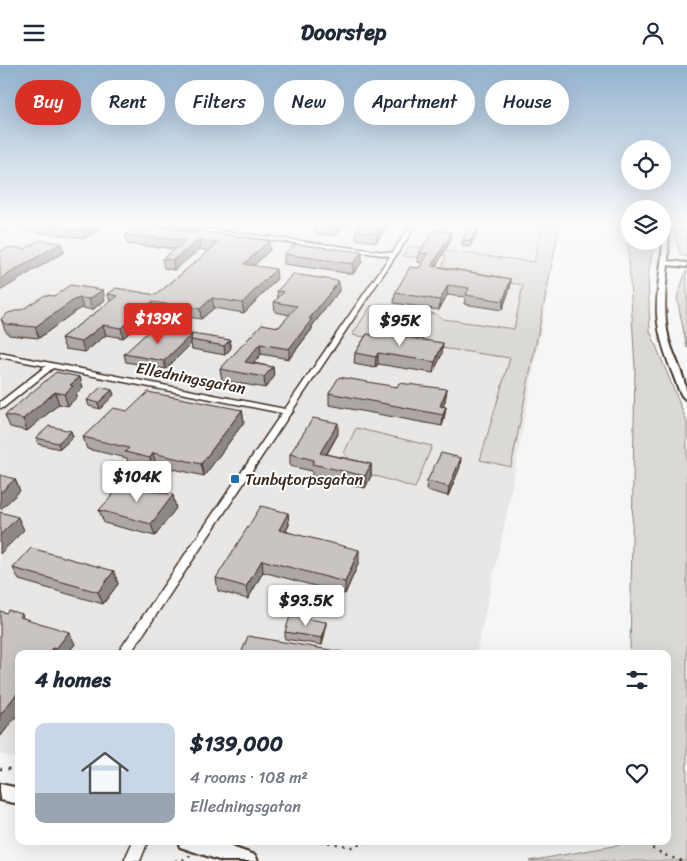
<!DOCTYPE html>
<meta charset="utf-8">
<style>
:root{--surface:#fff;--page:#f2f2f3;--text:#1f2937;--muted:#747a83;--line:#e0e1e3;--accent:#d93025}
body{margin:0;font-family:Sriracha,sans-serif;background:var(--page);color:var(--text);height:100vh;display:flex;flex-direction:column;font-size:19px;white-space:nowrap}
*{box-sizing:border-box;margin:0}
p{font-size:16px;color:var(--muted)}
.icon{flex:none;width:28px;height:28px;fill:none;stroke:currentColor;stroke-width:2;stroke-linecap:round;stroke-linejoin:round}
.map{position:relative;flex:1;overflow:hidden}
.side{position:absolute;left:15px;top:585px;width:656px;height:195px;display:flex;flex-direction:column;background:var(--surface);border-radius:10px;box-shadow:0 5px 20px #0002}
.side>*{flex:none}
.top-card{position:absolute;left:15px;top:15px;width:658px;height:45px;display:flex;gap:10px}
.fabs{position:absolute;left:621px;top:75px;display:grid;gap:10px}
.fabs a{display:grid;place-items:center;width:50px;height:50px;border-radius:50%;background:var(--surface);box-shadow:0 5px 20px #0002;font-size:25px}
.price{position:absolute;translate:-50% -42px;padding:0 11px;border-radius:5px;background:#fff;color:#222;font-size:16px;line-height:32px;filter:drop-shadow(0 1px 2px #0008)}
.price::after{content:'';position:absolute;left:50%;top:30px;width:15px;height:11px;margin-left:-8px;background:inherit;clip-path:polygon(0 0,100% 0,50% 100%)}
.price.on{background:var(--accent);color:#fff}
ul{padding:0;list-style:none}
li{display:flex;align-items:center;gap:15px;height:125px;padding:0 20px}
li+li{border-top:1px solid var(--line)}
li span{display:grid;place-items:center;flex:none;width:140px;height:100px;border-radius:10px;color:#555}
li>.icon{margin-inline-start:auto}
span .icon{width:60px;height:60px;fill:#fffc;stroke-width:1}
li b{font-size:21px}
h2{display:flex;justify-content:space-between;align-items:center;height:60px;padding:0 20px;font-size:21px}
.pill{padding:0 18px;border-radius:22px;background:var(--surface);box-shadow:0 5px 20px #0002;font-size:18px;line-height:45px}
.pill.on{background:var(--accent);color:#fff}
header{display:flex;justify-content:space-between;align-items:center;height:65px;padding:0 20px;background:var(--surface);font-size:22px;font-weight:800}
.map>svg:first-child{display:block}
</style>
<header><svg class="icon" aria-label="menu" viewBox="0 0 24 24"><path d="M4 6h16M4 12h16M4 18h16"/></svg>Doorstep<svg class="icon" aria-label="person" viewBox="0 0 24 24"><circle cx="12" cy="8" r="4"/><path d="M4 21q1-7 8-7t8 7"/></svg></header>
<div class="map">
<svg width="687" height="796" viewBox="0 0 687 796">
<rect width="100%" height="100%" fill="#f7f6f6"/>
<filter id="ink" filterUnits="userSpaceOnUse"><feTurbulence type="fractalNoise" baseFrequency=".02" numOctaves="2"/><feDisplacementMap in="SourceGraphic" scale="10" xChannelSelector="R" yChannelSelector="G"/><feConvolveMatrix kernelMatrix="1 2 1 2 8 2 1 2 1" color-interpolation-filters="sRGB"/></filter>
<g filter="url(#ink)">
<path fill="#e9e7e6" d="M18,159h543l-57,304 -28,126h-457v105l-19,-5v-520z"/>
<path fill="#dbd9d6" stroke="#8b827a" d="M542,159h18l-49,243 -31,-7 30,-102 -158,-23 19,-29 65,8 7,5 71,10 9,-44 -82,-13 5,-17 -22,-3 -4,6 -17,-2 6,-10 125,16z
M630,159v17h24l-6,36 2,54 37,91v439h-158l90,-16 1,-4h48v-187h-38l5,-286 -7,-121z
M672,159h15v33l-7,-2z
M686,206h1v77l-10,-50z
M356,363l76,18 -17,42 -56,-17 -15,-18z"/>
<g fill="none" stroke-linecap="round" stroke-linejoin="round">
<defs>
<path id="minor" d="M8,159h6l-14,8v-4z
M153,159h15l224,29 20,-29h5l-125,187 1,1 -3,2 -160,240h-13l165,-241 -229,-45 -50,40h-3v-6l46,-36 -46,-9v-4l285,56 105,-153z
M133,776h15l-8,20h-16z"/>
<path id="tertiary" d="M663,159h6l-1,37 19,2v4l-19,-2c-3,25 -5,50 1,75 6,20 18,39 18,60 -7,-3 -10,-16 -13,-23 -8,-20 -16,-42 -17,-64 -1,-30 8,-59 6,-89z
M0,719l19,4v16l-19,-4z
M178,776h36l41,14 3,6h-36l-42,-14z"/>
</defs>
<use href="#minor" stroke="#3b2a1e" stroke-width="3"/>
<use href="#tertiary" stroke="#3b2a1e" stroke-width="4"/>
<path stroke="#3b2a1e" stroke-width="2.5" stroke-dasharray="2 5.5" stroke-linecap="butt" d="M0,704h19
M321,776l31,6 18,-6
M639,776l30,16 15,4
M175,796l13,-2 2,-4"/>
<use href="#minor" fill="#fff" fill-rule="evenodd"/>
<use href="#tertiary" fill="#fff" fill-rule="evenodd"/>
</g>
<path fill="#ada8a6" stroke="#3b2a1e" d="M20,159h82l1,3 -18,11 -63,-8z
M142,159l128,26 -17,16 24,13 -33,34 -30,-5 -13,11 -47,-7 -31,26 -17,-3 -21,17 -20,-3 -4,-11 49,-36 -2,-8 48,1 53,-44 -9,-2 -26,21 -10,-2 -2,-9 14,-10 -49,-5 -2,-9z
M346,159l-11,12 -20,-2v-9z
M347,159h41v3l-12,15 -20,-3v-8l4,-5z
M479,161l-1,6 -8,15 -8,-1v-6z
M451,175l-15,26 75,13 -1,9 -8,22 -38,-6 1,-7 -18,-2 -8,15 -45,-7 1,-10 24,-25 4,-5 -5,-1 1,-9z
M284,189l78,8 -9,12 -69,-10z
M277,226h62l-27,35v3l-23,30 -28,-5 -7,9 19,4 1,10 -9,11 -43,-8 -2,-11 59,-42 11,-12 -15,-3 -1,-10 4,-4z
M54,231l51,4 -13,10 -9,-2 -6,2 -38,28 -30,-3 -4,-5 -4,-11z
M367,269l75,20 -9,19 -55,-9 -3,4 -21,-4 1,-11z
M177,270l53,5 1,8 -6,7 -33,-6 -1,-5 -25,25 -40,-7 -2,-8z
M80,312l3,11 -7,7 1,2 -9,9 -9,-2 -32,27 -17,-4 -5,-12z
M397,322l50,2 -2,12 -2,6h3l-2,12 -2,7 -113,-21v-12z
M112,325l2,5 -14,14 -11,-3 -2,-6z
M242,345l2,12 -40,54 -48,-11 -4,5 -24,-6 -1,-6 -40,-9 -4,-12 45,-26z
M71,366l2,6 -13,12 -22,-5 -2,-6z
M338,369l-11,20 44,10v12l-6,12 -53,-12v-5l-22,-5v-12z
M460,402l-12,29 -22,-6 1,-9z
M176,443l-21,28 -51,-13 -5,-13z
M288,448l1,12 -3,6 73,31 -14,32 -82,-22 -15,27 -30,-8 -2,-13z
M13,503l101,3 4,13 -15,20 -84,-24z
M6,548l16,1 1,4 52,26 -8,10h-48v58l-19,25z
M326,563l-4,17 -37,-6v-7z"/>
<path fill="#8d8887" stroke="#3b2a1e" d="M95,159h7l1,3 -18,11 -2,-7z
M338,159h8l-11,12v-8z
M384,159h4v3l-12,15 1,-9z
M479,161l-1,6 -8,15 1,-6z
M452,167l-1,8 -20,35 1,-9z
M199,175l1,9 -26,21 -1,-10z
M269,176l1,9 -25,24 -1,-10z
M61,178l3,9 -64,39v-12z
M362,187v10l-9,12v-10z
M276,204l1,10 -33,34 -2,-10z
M511,214l-1,9 -8,22 1,-9z
M339,216v10l-27,35v3l-23,30v-10l20,-30z
M448,220l-1,10 -8,15 1,-10z
M103,225l2,10 -13,10 -3,-11z
M80,233l3,10 -6,2 -38,28 -4,-11 39,-27z
M212,233l2,10 -13,11 -1,-10z
M152,237l2,10 -31,26 -2,-10z
M103,260l3,10 -21,17 -4,-10z
M192,269l-1,6v4l-25,25 -2,-8z
M230,275l1,8 -6,7 -1,-9z
M443,278l-1,11 -9,19 2,-11z
M260,279l1,10 -15,18 -1,-10z
M378,288v11l-3,4 1,-11z
M273,302l1,10 -9,11 -1,-11z
M80,312l3,11 -7,7 1,2 -9,9 -4,-12 6,-9z
M447,324l-2,12 -5,13v-8z
M112,325l2,5 -14,14 -2,-6z
M55,327l4,12 -32,27 -4,-12z
M446,342l-2,12 -2,7 1,-11z
M242,345l2,12 -40,54 -3,-12z
M338,358v11l-18,31v-12z
M71,366l2,6 -13,12 -2,-6z
M153,388l3,12 -4,5 -2,-12z
M461,393l-1,9 -12,29 1,-9z
M371,399v12l-6,12v-12z
M15,414l5,12 -19,18 -1,-2v-14z
M173,430l3,13 -21,28 -4,-12z
M288,448l1,12 -9,17 -1,-12z
M18,452l6,13 -24,24v-19z
M359,485v12l-14,32v-12z
M262,495l1,12 -15,27 -2,-12z
M114,506l4,13 -15,20 -5,-12z
M326,557v6l-4,17v-7z
M69,567l6,12 -8,10h-9l-2,-5z
M52,583l3,6h-7z
M19,626v21l-19,25v-22z"/>
<path fill="#c9c3c1" stroke="#3b2a1e" d="M25,159h70l-12,7z
M142,159l55,9 2,-2 70,10 -25,23 32,5 -34,34 -30,-5 -12,11 -48,-7 -31,26 -18,-3 -22,17 -20,-4 57,-42 -10,-2 8,-6 40,7 62,-52 -19,-3 -26,20 -11,-1 24,-18 -61,-6z
M316,159h22l-3,4 -20,-3z
M361,159h23l-7,9 -21,-2z
M471,160l8,1 -8,15 -9,-1z
M434,165l18,2 -20,34 79,13 -8,22 -37,-6 3,-7 -21,-3 -8,15 -45,-7 15,-26 9,1 9,-14 -9,-1z
M40,175l21,3 -61,36v-28l10,-4 15,2z
M295,179l67,8 -9,12 -69,-10z
M293,209l46,7 -30,38h3l-23,30 -29,-5 -15,18 28,5 -9,10 -44,-8 42,-45 17,3 18,-21 -23,-4 10,-10 -7,-1z
M70,220l33,5 -14,9 -9,-1 -6,2 -39,27 -30,-3 -4,-5 7,-6 15,-4 22,-14 9,1z
M150,265l27,5 4,-3 11,2 -28,27 -40,-7z
M378,268l65,10 -8,19 -57,-9 -2,4 -21,-4 12,-19 10,2z
M192,269l38,6 -6,6 -33,-6z
M56,307l24,5 -10,8 3,1 -9,8 -9,-2 -32,27 -18,-4z
M339,312l58,10 2,-4 48,6 -7,17 6,1 -3,8 -114,-22z
M101,322l11,3 -14,13 -11,-3z
M148,327l94,18 -41,54 -48,-11 -3,5 -25,-6 4,-4 -46,-11 30,-29 15,3z
M313,353l25,5 -18,30 51,11 -6,12 -53,-12 2,-4 -24,-6z
M49,361l22,5 -13,12 -22,-5z
M441,388l20,5 -12,29 -22,-6z
M0,410l15,4 -15,14z
M123,419l50,11 -22,29 -52,-14z
M261,441l27,7 -9,17 80,20 -14,32 -83,-22 -16,27 -30,-9z
M0,447l18,5 -18,18z
M31,483l83,23 -16,21 -85,-24z
M8,545l14,4 -2,3 49,15 -13,17 -4,-1 -4,6h-29v37l-19,24v-104l6,2z
M290,551l36,6 -4,16 -37,-6z
M248,571l106,18h-113z"/>
</g>
<linearGradient id="sky" x2="0" y2="1"><stop stop-color="#93b2cf"/><stop offset="0.59" stop-color="#fbfbfb"/><stop offset="1" stop-color="#fbfbfb" stop-opacity="0"/></linearGradient>
<rect width="687" height="271" fill="url(#sky)"/>
<rect fill="#1f6fb2" stroke="#fff" stroke-width="2" x="230" y="409" width="10" height="10" rx="2.5"/>
<g text-anchor="middle" dominant-baseline="central" stroke-width="4" stroke-linejoin="round" paint-order="stroke">
<g font-size="16" fill="#3b2a1e" stroke="#fff">
<text transform="translate(191 313) rotate(11)">Elledningsgatan</text>
</g>
<g font-size="16" fill="#3b2a1e" stroke="#fff" text-anchor="start">
<text x="245" y="414">Tunbytorpsgatan</text>
</g>
</g>
</svg>
<div class="fabs">
<a><svg class="icon" aria-label="locate" viewBox="0 0 24 24"><circle cx="12" cy="12" r="6"/><path d="M12 2v4M12 18v4M2 12h4M18 12h4"/></svg></a>
<a><svg class="icon" aria-label="layers" viewBox="0 0 24 24"><path d="M12 4l9 5-9 5-9-5zM3 14l9 5 9-5"/></svg></a>
</div>
<b class="price on" style="left:158px;top:280px">$139K</b>
<b class="price" style="left:400px;top:282px">$95K</b>
<b class="price" style="left:137px;top:438px">$104K</b>
<b class="price" style="left:306px;top:562px">$93.5K</b>
<div class="top-card">
<a class="pill on">Buy</a>
<a class="pill">Rent</a>
<a class="pill">Filters</a>
<a class="pill">New</a>
<a class="pill">Apartment</a>
<a class="pill">House</a>
</div>
<section class="side">
<h2>4 homes<svg class="icon" aria-label="filters" viewBox="0 0 24 24"><path d="M4 7h16M4 17h16"/><circle cx="9" cy="7" r="2"/><circle cx="15" cy="17" r="2"/></svg></h2>
<ul>
<li><span style="background:linear-gradient(#c9d6e8 70%,#9aa5b1 0)"><svg class="icon" aria-label="home" viewBox="0 0 24 24"><path d="M3 11l9-7 9 7M6 9v11h12V9"/></svg></span><div><b>$139,000</b><p>4 rooms · 108 m²</p><p>Elledningsgatan</p></div><svg class="icon" aria-label="heart" viewBox="0 0 24 24"><path d="M12 20l-8-8c-3-5 5-10 8-4 3-6 11-1 8 4z"/></svg></li>
</ul>
</section>
</div>
